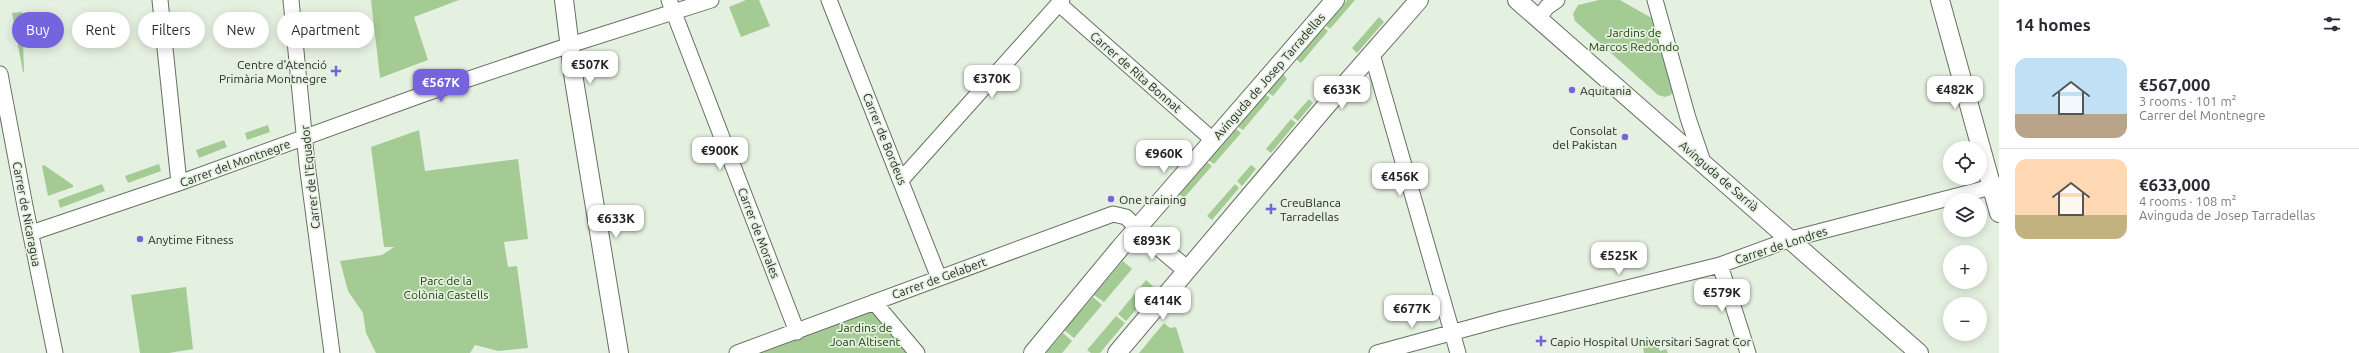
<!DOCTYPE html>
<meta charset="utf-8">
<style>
:root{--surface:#fff;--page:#f7f7f7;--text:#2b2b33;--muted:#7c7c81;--line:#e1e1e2;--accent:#7663de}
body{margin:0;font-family:Ubuntu,sans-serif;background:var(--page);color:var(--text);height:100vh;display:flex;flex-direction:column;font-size:15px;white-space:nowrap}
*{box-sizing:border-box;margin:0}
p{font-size:13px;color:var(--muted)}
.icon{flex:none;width:22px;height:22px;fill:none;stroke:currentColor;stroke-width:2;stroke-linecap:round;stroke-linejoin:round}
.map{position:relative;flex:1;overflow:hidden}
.panel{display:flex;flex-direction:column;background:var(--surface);width:360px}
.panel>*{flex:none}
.banner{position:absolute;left:12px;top:12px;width:380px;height:36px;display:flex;gap:8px}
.tools{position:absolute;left:1943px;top:141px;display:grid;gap:8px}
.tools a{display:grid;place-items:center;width:44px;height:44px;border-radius:50%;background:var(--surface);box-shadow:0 2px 10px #0003;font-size:20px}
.price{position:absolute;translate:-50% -34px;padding:0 9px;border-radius:8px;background:#fff;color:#222;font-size:13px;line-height:26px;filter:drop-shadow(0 1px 2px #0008)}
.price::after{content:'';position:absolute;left:50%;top:24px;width:12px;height:9px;margin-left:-6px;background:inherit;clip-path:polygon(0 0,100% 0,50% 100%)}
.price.on{background:var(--accent);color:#fff}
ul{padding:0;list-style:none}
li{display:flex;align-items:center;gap:12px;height:100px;padding:0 16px}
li+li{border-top:1px solid var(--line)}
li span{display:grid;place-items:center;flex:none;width:112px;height:80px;border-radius:12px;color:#555}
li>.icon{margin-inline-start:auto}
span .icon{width:48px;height:48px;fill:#fffc;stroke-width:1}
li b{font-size:17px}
h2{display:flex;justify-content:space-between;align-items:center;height:48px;padding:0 16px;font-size:17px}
.tag{padding:0 14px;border-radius:18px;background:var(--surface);box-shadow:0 2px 10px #0003;font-size:14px;line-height:36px}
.tag.on{background:var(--accent);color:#fff}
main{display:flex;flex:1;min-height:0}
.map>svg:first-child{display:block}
</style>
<main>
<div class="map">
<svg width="1999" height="353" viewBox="0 0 1999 353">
<rect width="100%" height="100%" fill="#e5f1e0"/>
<path fill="#a4cb94" d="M371,0h88l-45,17 14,43 -48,18z
M746,0h13l11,26 -29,11 -12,-30z
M1347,0h8l-25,29 -5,-4z
M1599,0h21l35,20 19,69 -3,6 -6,2 -7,-2 -83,-74 -2,-7 5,-9z
M22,12l2,60h-1l-11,-59z
M1379,17l5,5 -27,31 -5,-5z
M1323,27l5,4 -27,32 -5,-4z
M1283,74l4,5 -14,17 -6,-4z
M1265,94l5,4 -27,32 -6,-4z
M1309,99l4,4 -15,18 -5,-4z
M1291,119l5,4 -25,30 -5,-4z
M268,125l2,7 -23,8 -2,-7z
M1236,129l5,4 -27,31 -6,-4z
M419,130l6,41 93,-12 10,80 -24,3 4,25 9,-1 11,82 -30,3 -23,-6 -5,8h-94l-10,-20 -3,-20 -15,-22 -8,-30 42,-6 12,-8h-10l-13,-100z
M224,140l3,7 -28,11 -3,-8z
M1207,162l5,4 -28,32 -5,-4z
M159,164l2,7 -33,12 -3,-7z
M44,165l29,20v2l-25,9 -6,-30z
M1251,165l5,4 -14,17 -5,-5z
M102,184l3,7 -45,17 -2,-8z
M1235,184l4,4 -27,32 -5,-4z
M1123,261l9,8 -28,33 -10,-7z
M1146,280l9,8 -29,33 -8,-7z
M186,287l7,62 -24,4h-29l-9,-58z
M1093,297l9,8 -28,33 -10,-8z
M874,310l35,43h-149z
M1116,316l9,7 -25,30h-9l-4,-3z
M1164,323l6,5 6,-1 8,26h-45z
M1063,333l9,8 -10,12h-16z
M1657,344l3,7 6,-2 2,4h-24l-1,-5z"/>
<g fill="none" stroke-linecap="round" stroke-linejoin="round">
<defs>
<path id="minor" d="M160,0l19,183
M291,0l16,164 25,189
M669,0l128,332
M829,0l110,278
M1655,0l33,118 15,44
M1059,4l155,137
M1538,19l9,-12 10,-7
M1372,54l86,299
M0,74l25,132 30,147
M901,180l161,-180
M31,233l148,-50 245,-89 146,-49 141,-45
M1720,265l28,88
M874,302l43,51
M737,353l376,-139 13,3 11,11
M1377,353l125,-34 218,-54 71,-26 208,-54"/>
<path id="major" d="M564,0l10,80 45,273
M1517,0l402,353
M1940,0l59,213
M1137,228l50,42
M1033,353l87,-105 215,-248
M1117,353l209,-247 93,-106"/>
</defs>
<use href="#minor" stroke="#667062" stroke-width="17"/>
<use href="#major" stroke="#667062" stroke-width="20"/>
<use href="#minor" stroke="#fff" stroke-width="15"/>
<use href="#major" stroke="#fff" stroke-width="18"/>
</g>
<g fill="#7663de" stroke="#e5f1e0" stroke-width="1.5">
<path d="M334 65h4v4h4v4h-4v4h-4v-4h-4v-4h4z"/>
<circle cx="1572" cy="90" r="4"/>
<circle cx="1625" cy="137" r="4"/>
<circle cx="1111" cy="199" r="4"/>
<path d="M1269 203h4v4h4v4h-4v4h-4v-4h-4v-4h4z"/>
<circle cx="140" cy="239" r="4"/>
<path d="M1539 335h4v4h4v4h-4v4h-4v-4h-4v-4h4z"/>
</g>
<g text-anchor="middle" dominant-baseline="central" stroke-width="3.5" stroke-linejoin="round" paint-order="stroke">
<g font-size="12" fill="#20410e" stroke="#e5f1e0">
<text x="1634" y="32">Jardins de<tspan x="1634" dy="14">Marcos Redondo</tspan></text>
<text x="446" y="280">Parc de la<tspan x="446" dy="14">Colònia Castells</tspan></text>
<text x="865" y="327">Jardins de<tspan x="865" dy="14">Joan Altisent</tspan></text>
</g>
<g font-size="12" fill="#262a24" stroke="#e5f1e0" text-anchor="start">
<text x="327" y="64" text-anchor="end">Centre d'Atenció<tspan x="327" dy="14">Primària Montnegre</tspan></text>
<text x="1580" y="90">Aquitania</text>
<text x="1617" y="130" text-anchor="end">Consolat<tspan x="1617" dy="14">del Pakistan</tspan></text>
<text x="1119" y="199">One training</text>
<text x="1280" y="202">CreuBlanca<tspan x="1280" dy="14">Tarradellas</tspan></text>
<text x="148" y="239">Anytime Fitness</text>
<text x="1550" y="341">Capio Hospital Universitari Sagrat Cor</text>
</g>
<g font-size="12" fill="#262a24" stroke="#e5f1e0">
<text transform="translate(1136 72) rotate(41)">Carrer de Rita Bonnat</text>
<text transform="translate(1269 76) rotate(-49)">Avinguda de Josep Tarradellas</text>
<text transform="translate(885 139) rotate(68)">Carrer de Bordeus</text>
<text transform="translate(235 163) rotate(-20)">Carrer del Montnegre</text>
<text transform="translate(1719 176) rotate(41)">Avinguda de Sarrià</text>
<text transform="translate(310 177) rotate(-96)">Carrer de l'Equador</text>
<text transform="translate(27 214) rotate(79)">Carrer de Nicaragua</text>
<text transform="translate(759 233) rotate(69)">Carrer de Morales</text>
<text transform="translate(1781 245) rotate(-18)">Carrer de Londres</text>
<text transform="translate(939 278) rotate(-20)">Carrer de Gelabert</text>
</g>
</g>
</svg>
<div class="tools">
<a><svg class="icon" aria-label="locate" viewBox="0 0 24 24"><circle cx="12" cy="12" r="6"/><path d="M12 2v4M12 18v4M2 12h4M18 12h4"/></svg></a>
<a><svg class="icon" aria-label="layers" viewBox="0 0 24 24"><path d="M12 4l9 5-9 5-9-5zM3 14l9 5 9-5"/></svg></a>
<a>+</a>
<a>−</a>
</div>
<b class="price" style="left:590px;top:85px">€507K</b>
<b class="price" style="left:992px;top:99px">€370K</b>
<b class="price on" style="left:441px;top:103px">€567K</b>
<b class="price" style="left:1342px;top:110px">€633K</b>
<b class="price" style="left:1955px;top:110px">€482K</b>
<b class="price" style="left:720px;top:171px">€900K</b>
<b class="price" style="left:1164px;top:174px">€960K</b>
<b class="price" style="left:1400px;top:197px">€456K</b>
<b class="price" style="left:616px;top:239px">€633K</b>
<b class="price" style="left:1152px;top:261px">€893K</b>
<b class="price" style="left:1619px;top:276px">€525K</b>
<b class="price" style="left:1722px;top:313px">€579K</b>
<b class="price" style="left:1163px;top:321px">€414K</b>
<b class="price" style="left:1412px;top:329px">€677K</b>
<div class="banner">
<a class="tag on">Buy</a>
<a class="tag">Rent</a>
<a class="tag">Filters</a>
<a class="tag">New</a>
<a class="tag">Apartment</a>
</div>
</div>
<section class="panel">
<h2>14 homes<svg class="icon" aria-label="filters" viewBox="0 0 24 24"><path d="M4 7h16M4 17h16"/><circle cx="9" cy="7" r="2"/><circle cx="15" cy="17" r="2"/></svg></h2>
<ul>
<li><span style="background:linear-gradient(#bfe0f5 70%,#b9a48a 0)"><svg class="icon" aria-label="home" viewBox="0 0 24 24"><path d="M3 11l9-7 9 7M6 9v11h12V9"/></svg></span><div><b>€567,000</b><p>3 rooms · 101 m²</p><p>Carrer del Montnegre</p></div></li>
<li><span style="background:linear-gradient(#ffd9b3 70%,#c2b280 0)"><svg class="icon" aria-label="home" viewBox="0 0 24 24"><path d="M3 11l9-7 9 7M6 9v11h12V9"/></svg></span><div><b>€633,000</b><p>4 rooms · 108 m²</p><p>Avinguda de Josep Tarradellas</p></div></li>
</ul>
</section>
</main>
